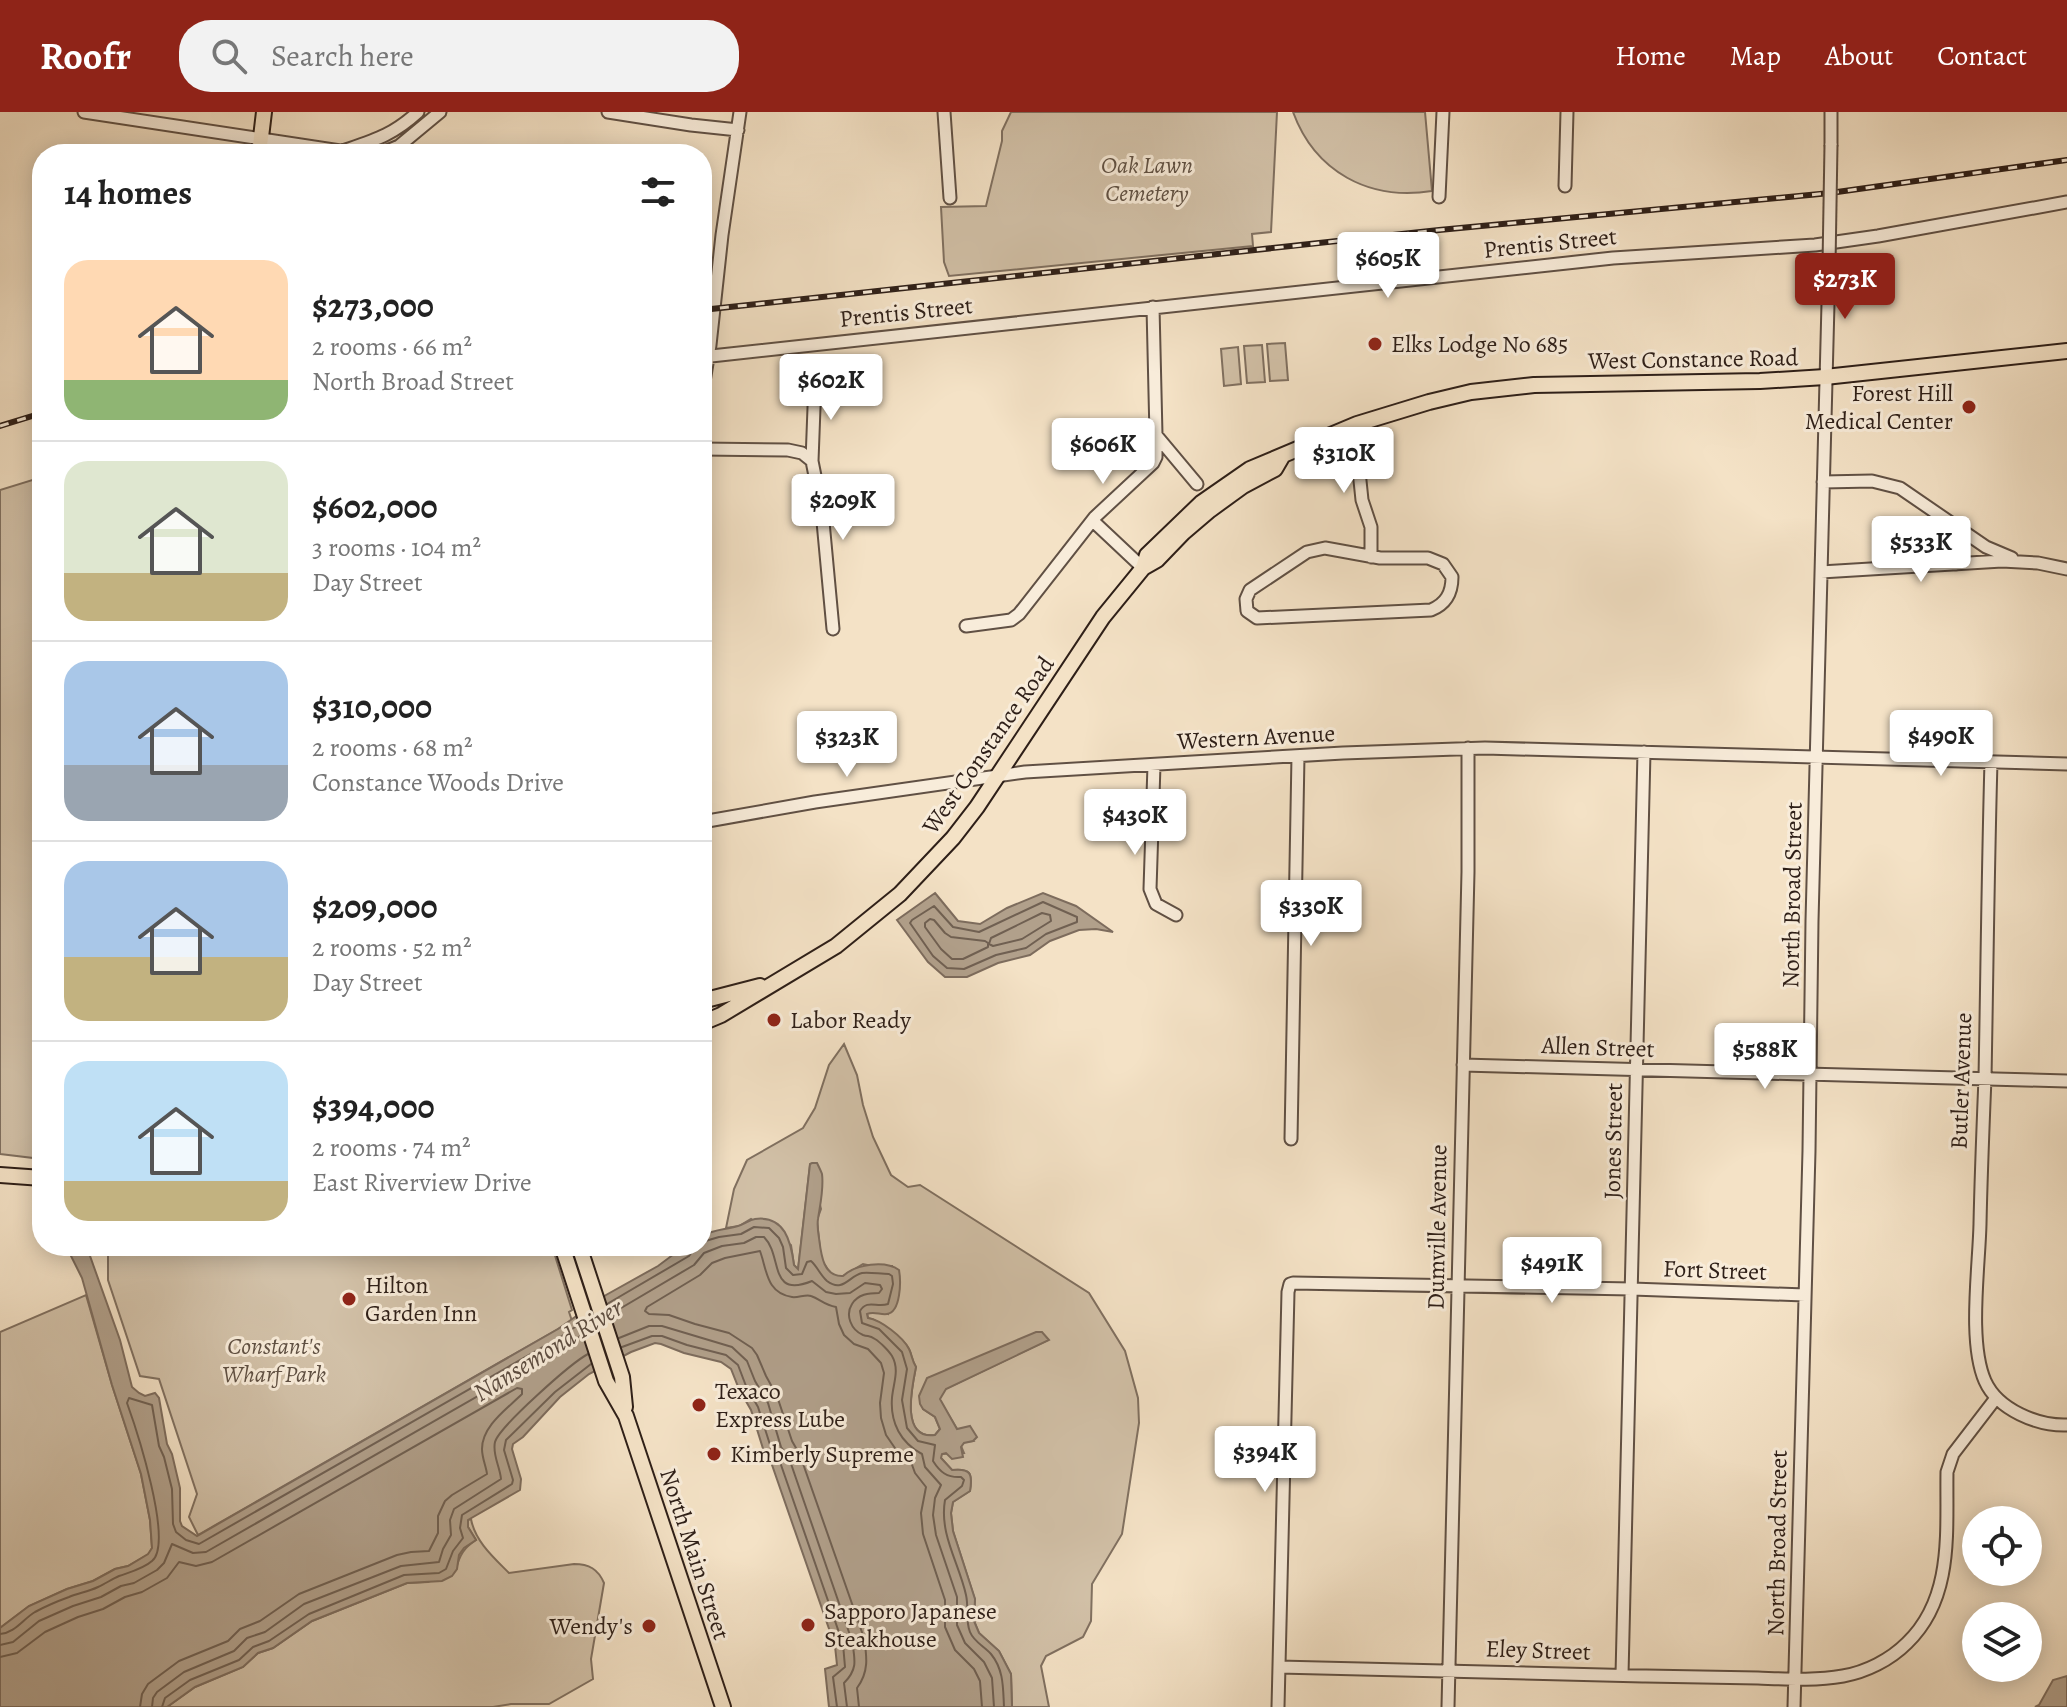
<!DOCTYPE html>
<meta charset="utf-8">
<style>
:root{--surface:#fff;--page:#f2f2f2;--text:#222;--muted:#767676;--line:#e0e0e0;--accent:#8f2418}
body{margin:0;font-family:Alegreya,serif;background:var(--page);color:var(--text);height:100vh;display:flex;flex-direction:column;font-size:30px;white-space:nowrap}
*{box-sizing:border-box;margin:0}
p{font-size:26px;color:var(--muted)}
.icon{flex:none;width:44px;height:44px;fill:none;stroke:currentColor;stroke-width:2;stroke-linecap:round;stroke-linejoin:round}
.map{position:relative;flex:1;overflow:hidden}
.drawer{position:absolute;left:32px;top:32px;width:680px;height:1112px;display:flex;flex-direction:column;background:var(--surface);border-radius:32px;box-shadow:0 4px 20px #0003}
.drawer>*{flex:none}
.buttons{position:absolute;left:1962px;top:1394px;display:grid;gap:16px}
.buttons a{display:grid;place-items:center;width:80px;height:80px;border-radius:50%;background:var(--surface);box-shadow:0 4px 20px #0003;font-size:40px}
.price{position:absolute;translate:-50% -68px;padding:0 18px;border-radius:8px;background:#fff;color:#222;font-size:26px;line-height:52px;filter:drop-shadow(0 2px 4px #0008)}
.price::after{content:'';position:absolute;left:50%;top:48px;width:24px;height:18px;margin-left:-12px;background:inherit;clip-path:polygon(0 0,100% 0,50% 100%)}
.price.on{background:var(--accent);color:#fff}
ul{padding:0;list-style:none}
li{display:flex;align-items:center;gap:24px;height:200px;padding:0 32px}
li+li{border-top:2px solid var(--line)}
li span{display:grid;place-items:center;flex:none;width:224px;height:160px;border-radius:24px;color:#555}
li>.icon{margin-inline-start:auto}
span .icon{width:96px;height:96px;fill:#fffc;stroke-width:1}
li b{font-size:34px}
h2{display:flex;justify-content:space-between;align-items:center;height:96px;padding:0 32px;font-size:34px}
header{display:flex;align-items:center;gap:48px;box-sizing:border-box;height:112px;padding:0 40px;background:var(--accent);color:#fff}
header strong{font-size:38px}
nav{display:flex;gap:44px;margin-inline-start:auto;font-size:28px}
.search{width:560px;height:72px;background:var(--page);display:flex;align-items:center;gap:20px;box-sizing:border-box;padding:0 28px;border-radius:32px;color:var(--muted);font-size:30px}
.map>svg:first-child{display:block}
</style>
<header>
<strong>Roofr</strong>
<div class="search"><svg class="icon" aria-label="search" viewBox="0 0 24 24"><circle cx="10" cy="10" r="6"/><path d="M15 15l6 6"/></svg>Search here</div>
<nav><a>Home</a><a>Map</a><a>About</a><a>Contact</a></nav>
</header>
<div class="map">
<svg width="2067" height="1595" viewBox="0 0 2067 1595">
<rect width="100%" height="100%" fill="#f4e2c6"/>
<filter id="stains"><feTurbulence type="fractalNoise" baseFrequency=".0025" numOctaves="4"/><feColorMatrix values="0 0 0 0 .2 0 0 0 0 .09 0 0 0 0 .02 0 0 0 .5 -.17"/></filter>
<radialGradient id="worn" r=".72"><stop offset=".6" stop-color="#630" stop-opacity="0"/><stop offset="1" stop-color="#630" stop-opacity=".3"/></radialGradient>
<path fill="#d2c1a8" stroke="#807060" stroke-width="2" d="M1011,0h266l-6,120 -19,2 1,12 -304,30 -5,-14 -3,-55 45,-1 16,-65v-10z
M1293,0h132l7,79c-63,10 -117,-19 -139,-79z
M1285,231l3,37 -18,1 -3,-37z
M1262,233l3,37 -18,1 -3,-37z
M1238,235l3,37 -17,2 -3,-37z
M42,365v682l-42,-5v-664z
M844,932l13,31 6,30 10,32 18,38 17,12 12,-2 169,108 36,58 13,47 1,25 -17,111 -30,50 -1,37 -8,16 -37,19 -5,10 8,41h-37l-1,-33 -12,-23 -20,-18 -5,-12 1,-21 -22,-69 -2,-18 2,-11 17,-11c3,-18 0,-23 -18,-21l-11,-12v-4l23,-1 -3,-7 3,-4 9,-1 -16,-12 -18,-30 6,-10 103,-49 -120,38 -5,31 12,8 5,12 -5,6c-35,5 -23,-48 -19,-68 -4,-6 -4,-12 -7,-18 -5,-10 -30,-29 -41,-31l-1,-5 4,-2 17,3 4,-48h-20l-9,-2 -20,12h-8l-5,-3 -9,-14 -4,-39 4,-11 -11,-44 -12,105 -4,-5 -3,-20 -40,-26 -12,7 -13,2 8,-39 13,-29 56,-32 12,-20 14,-43z
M105,1134h447l20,64 -3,2 3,9 -374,214 -9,-18 8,-23 -38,-115 -19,-3 -32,-96v-30z
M86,1183l26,90 29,89 9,46 2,28 -3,6 -21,12 -13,3 -22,12 -26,8 -38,17 -29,22v-296z
M471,1407c4,22 22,38 38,54l65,-9c15,0 24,5 30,19l-13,76 2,20 -44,25h-38l-18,3h-326l28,-20 48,-20 15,-14 15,-5 39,-27 95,-38 21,-1 28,-13c4,-15 8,-21 20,-29l-8,-13v-7z"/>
<path fill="#b1a08b" stroke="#7d6c5d" stroke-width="2" d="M935,781l23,28 22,3 27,-16 36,-15 33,13 37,26 -17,-3 -17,1 -29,11 -20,14 -32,8 -31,14h-22l-17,-15 -31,-42z
M812,1051h5c1,2 4,8 5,11 2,15 -2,31 -4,45 -1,6 0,13 1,19 2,16 4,39 24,38 13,-12 42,-16 56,-6 2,11 2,42 -12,44 -7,1 -13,-3 -20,0l1,4c13,2 35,19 41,31 3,6 3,12 7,18 -4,20 -16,73 19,68l5,-6 -5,-12 -12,-8 -3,-5 -1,-8 8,-18 109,-46h6l7,8 -103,49 -6,10 17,30 13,-3 7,11 -4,4 -9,2 -3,4 2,10 -11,2 -6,-6 -4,1 -1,4 11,12c18,-2 21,3 18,21l-17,11 -2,11 2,18 22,68 -1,22 5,12 20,18 12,23 1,33h-183l-4,-38 12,-4 -2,-19 -63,-181 -7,-10 -14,-45 -12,-21 -8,-20 -10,-7 -37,-9 -23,-9 -6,-1 -24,9 -42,22 -29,23 -37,40 -10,7 -1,5 9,30 -1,11 -52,30v7l8,13 -12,8 -5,7 -2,14 -5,7 -10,5 -35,2 -95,38 -39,27 -15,5 -15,14 -48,20 -28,20h-167v-79l29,-22 38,-17 26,-8 22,-12 13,-3 20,-12 4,-6 -2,-28 -9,-46 -29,-89 -30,-107 -16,-32h17l7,10 30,84 12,47 7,6 6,3 10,-3 4,5 8,46 5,10 8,34v33l2,5 15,10 361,-207 48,-34 52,-29 16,-12 15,-8h13v-10c13,-7 23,-6 36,-10 7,-2 11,-6 17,-7 30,-4 36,23 39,46l4,4 12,-105z
M2067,1564v31h-32l4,-2 14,-25z"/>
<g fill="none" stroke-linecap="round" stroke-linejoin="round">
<path stroke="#706052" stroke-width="2" d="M1043,790l34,15v5l-31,12 -20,14 -30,7 -32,14 -17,-1 -14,-12 -23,-33 2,-3 22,-14 19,21 26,5z
M1042,801l8,2 1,6 -29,18 -29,7 -4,-2 2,-6z
M930,807l4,1 11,13 6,4 34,4 3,2v4l-25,12h-11l-11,-10 -16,-22v-4z
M702,1130l17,-5 22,-3 13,-7 15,1 10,10 4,9 3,21 7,7 9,-1 5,-12 4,-1c6,5 9,14 16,20 16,12 22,-5 35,-8 8,-1 18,1 27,1l3,2 1,8 -5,20c-11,4 -21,-5 -28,7l2,12 17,6 23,23 5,17 -5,31 5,28 11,13 17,4 -2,16c7,11 14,17 28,16l3,3 -2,6 -17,14c-6,34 14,63 21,95 3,13 -1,24 4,37 4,10 14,14 21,22 13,16 12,34 13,53
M607,1192l82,-48 3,-4 1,-6
M611,1202l83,-49 10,-12 18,-7 22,-3 12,-6h8c19,19 4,62 48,44l14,11 10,2 14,-1 15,-10 15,2 2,4 -3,4c-10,0 -21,1 -27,11 -7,11 -1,26 11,31 6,2 6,0 12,4 5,3 14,12 17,17 8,14 1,28 0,42 -2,25 9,45 30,56l3,13 16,18 -6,13 -2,17 3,20 21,62v28l8,18 19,19 8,16 2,29
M619,1226l30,-12h13l70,21 15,14 8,20 13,22 13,44 8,11 63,183c3,19 6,28 -8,42l3,24
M622,1235l30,-11h10l25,9 39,10 12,10 8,21 12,21 14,44 8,11 63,182 2,23 -12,10 4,30
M0,1522c15,-1 23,-15 35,-22 11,-6 23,-11 34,-15 9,-4 19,-5 29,-10 7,-3 14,-8 21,-11 11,-4 24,-7 33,-15 22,-18 -16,-133 -25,-158l2,-5 23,7 7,41 5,11 8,32 1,35 3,8 10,8 13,4 363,-208 16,-11
M0,1533l13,-3 26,-21 34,-15 28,-9 20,-11 13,-3 23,-13 7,-7 8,-19 21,9 13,-1 361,-207 15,-10
M0,1545l17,-4 28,-21 33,-15 25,-8 22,-12 17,-5 25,-14 12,-16 17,4 16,-4 305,-174 5,1v5c-15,15 -40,32 -40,55 0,9 4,17 5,25l-35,21 -7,6 -7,15v17l-9,18 -18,1 -14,3 -98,39 -39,27 -20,8 -12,12 -49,20 -31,23 -6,10 -2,13
M152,1595l1,-9 4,-6 27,-20 50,-21 13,-13 18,-6 39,-28 97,-38 38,-4 4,-13 8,-14 -1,-15 4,-11 47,-30c-1,-12 -9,-25 -6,-37 4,-15 76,-79 93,-88
M162,1595l3,-9 25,-18 49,-20 14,-13 16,-6 40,-27 95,-39 35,-2 7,-4 7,-18 10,-13 -3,-10 2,-13 50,-31 1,-4 -9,-30 2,-10 49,-48 36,-28
M859,1595l-2,-19c12,-16 10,-31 7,-50l-64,-183 -8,-14 -15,-45 -11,-20 -9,-21 -5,-7 -23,-15 -34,-9 -26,-9 -20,-1 -4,-3 2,-4 53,-32 12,-12 13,-5 35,-7c7,19 6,42 32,46 6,1 14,-3 19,-1 9,3 13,9 25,11l3,17 5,11 10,9 14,5 13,14 3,10 -4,30 1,15 5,17 13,19 12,8 4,11 11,14 -5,26 2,21 22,66v27l10,23 19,19 6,12 2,26"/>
<defs>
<path id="minor" d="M84,0l276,42
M608,0l83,13 47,5
M944,0l6,86
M1831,0v33
M343,39c32,-11 50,-16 75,-39
M380,42l19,-8 41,-34
M1565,74l2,-74
M1439,85l4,-85
M702,245l911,-99 202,-13 63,-9 189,-34
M815,269l-3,80 10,50 11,118
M702,282l8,-49 12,-110 18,-123
M1341,318l18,41 3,29 9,27v30
M1156,323l41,49
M702,337l86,1 14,3 10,8
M1823,370l49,-1 28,7 86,59 26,11
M1093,409l50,47
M1325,436l55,10h48l15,6 9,13c0,16 -6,27 -21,33l-174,8 -10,-7 -1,-12 4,-9 57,-38z
M1956,452l7,-33
M1821,460l181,-11 36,2 29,6
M966,514l45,-6 8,-6 76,-97 58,-54 3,-6v-22l-3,-128
M1991,650c-3,105 -4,211 -6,316 -2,49 -4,97 -5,146 -1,44 -12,118 5,157 13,29 53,45 82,44
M1154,653l-4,124 6,15 20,11
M702,710l113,-20 210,-30 318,-19 142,-5 582,16
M1463,953l604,16
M1291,1027l7,-383
M1279,1555c121,2 242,5 364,9 38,1 76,1 115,2 28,1 57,3 85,-2 23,-4 47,-16 64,-33 47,-45 39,-112 40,-171l6,-18 43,-56
M1622,1563l22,-923
M1278,1595l10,-415 2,-8 3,-1 339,6 173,6
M1448,1595l20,-835v-124
M1794,1595l15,-556 3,-230 17,-656"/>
<path id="major" d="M259,42l5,-42
M1143,456l4,-13 54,-52 49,-34 107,-45 72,-22 42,-10 63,-7 226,-4 65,-4 242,-26
M702,889l58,-15
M702,911l19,-8 115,-69 64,-52 53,-56 24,-31 126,-190 40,-49 14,-8 26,-27 27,-23 33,-24 32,-17 7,-12
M0,1063l42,3
M562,1134l44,135 20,35 97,291
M579,1134l43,131 3,30"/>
</defs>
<use href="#minor" stroke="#605044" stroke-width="15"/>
<use href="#major" stroke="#2e1f18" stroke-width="18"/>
<use href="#minor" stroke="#f8ecda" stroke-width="11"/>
<use href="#major" stroke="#f4e2c6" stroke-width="14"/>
<defs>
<path id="rail" d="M702,198l737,-80 391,-37 237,-33
M0,314l42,-13"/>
</defs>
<use href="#rail" stroke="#2e1f18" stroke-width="6"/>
<use href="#rail" stroke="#f8ecda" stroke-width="3" stroke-dasharray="9" stroke-linecap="butt"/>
<defs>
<path id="minor-bridge" d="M1829,153l2,-120"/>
</defs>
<use href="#minor-bridge" stroke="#605044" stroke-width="15" stroke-linecap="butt"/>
<use href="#minor-bridge" stroke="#f8ecda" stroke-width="11"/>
</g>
<g fill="#8f2418" stroke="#f8ecda" stroke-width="3">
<circle cx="1375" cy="232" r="8"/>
<circle cx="1969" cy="295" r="8"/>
<circle cx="774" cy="908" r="8"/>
<circle cx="349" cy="1187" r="8"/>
<circle cx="699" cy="1293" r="8"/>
<circle cx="714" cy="1342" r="8"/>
<circle cx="808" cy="1513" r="8"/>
<circle cx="649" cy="1514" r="8"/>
</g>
<g text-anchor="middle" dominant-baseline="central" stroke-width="6" stroke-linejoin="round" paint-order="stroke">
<g font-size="24" font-style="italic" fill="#5f5043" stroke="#f8ecda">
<text x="1147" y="53">Oak Lawn<tspan x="1147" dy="28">Cemetery</tspan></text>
<text x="274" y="1234">Constant's<tspan x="274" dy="28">Wharf Park</tspan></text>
</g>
<g font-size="24" fill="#2e1f18" stroke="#f8ecda">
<text transform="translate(1550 131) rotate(-6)">Prentis Street</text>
<text transform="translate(906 200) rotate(-6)">Prentis Street</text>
<text transform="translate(1693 247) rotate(-1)">West Constance Road</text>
<text transform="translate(1256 625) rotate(-3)">Western Avenue</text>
<text transform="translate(988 633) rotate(-55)">West Constance Road</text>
<text transform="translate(1792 783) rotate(-89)">North Broad Street</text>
<text transform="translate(1598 935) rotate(2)">Allen Street</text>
<text transform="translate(1961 969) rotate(-88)">Butler Avenue</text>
<text transform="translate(1613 1029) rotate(-89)">Jones Street</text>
<text transform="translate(1437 1115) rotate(-89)">Dumville Avenue</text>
<text transform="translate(1715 1158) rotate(2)">Fort Street</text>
<text transform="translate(1777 1431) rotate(-89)">North Broad Street</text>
<text transform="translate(695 1442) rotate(72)">North Main Street</text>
<text transform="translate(1538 1538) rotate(2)">Eley Street</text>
</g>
<g font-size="24" fill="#2e1f18" stroke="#f8ecda" text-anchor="start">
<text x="1391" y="232">Elks Lodge No 685</text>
<text x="1953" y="281" text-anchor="end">Forest Hill<tspan x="1953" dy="28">Medical Center</tspan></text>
<text x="790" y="908">Labor Ready</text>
<text x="365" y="1173">Hilton<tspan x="365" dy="28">Garden Inn</tspan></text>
<text x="715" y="1279">Texaco<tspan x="715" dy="28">Express Lube</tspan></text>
<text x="730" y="1342">Kimberly Supreme</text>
<text x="824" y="1499">Sapporo Japanese<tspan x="824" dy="28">Steakhouse</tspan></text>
<text x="633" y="1514" text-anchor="end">Wendy's</text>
</g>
<g font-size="26" font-style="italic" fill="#5c4c40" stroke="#f8ecda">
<text transform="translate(548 1238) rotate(-32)">Nansemond River</text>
</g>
</g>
<rect width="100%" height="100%" filter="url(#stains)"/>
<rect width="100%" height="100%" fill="url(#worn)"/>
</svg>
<div class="buttons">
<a><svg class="icon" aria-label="locate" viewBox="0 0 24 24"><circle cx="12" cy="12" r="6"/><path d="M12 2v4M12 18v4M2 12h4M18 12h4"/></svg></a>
<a><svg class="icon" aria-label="layers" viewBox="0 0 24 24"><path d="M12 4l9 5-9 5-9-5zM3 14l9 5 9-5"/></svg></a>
</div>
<b class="price" style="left:1388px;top:188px">$605K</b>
<b class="price on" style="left:1845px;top:209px">$273K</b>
<b class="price" style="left:831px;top:310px">$602K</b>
<b class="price" style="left:1103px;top:374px">$606K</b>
<b class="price" style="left:1344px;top:383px">$310K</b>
<b class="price" style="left:843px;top:430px">$209K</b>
<b class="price" style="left:1921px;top:472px">$533K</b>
<b class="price" style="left:1941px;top:666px">$490K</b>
<b class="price" style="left:847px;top:667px">$323K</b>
<b class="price" style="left:1135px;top:745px">$430K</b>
<b class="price" style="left:1311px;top:836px">$330K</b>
<b class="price" style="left:1765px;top:979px">$588K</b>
<b class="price" style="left:1552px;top:1193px">$491K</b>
<b class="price" style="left:1265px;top:1382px">$394K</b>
<section class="drawer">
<h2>14 homes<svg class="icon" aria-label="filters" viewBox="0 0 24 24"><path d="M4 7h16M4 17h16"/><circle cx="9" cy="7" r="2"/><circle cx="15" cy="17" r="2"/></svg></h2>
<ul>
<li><span style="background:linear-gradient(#ffd9b3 75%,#8fb573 0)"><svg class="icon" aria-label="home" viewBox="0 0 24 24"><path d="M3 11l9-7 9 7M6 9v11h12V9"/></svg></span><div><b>$273,000</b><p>2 rooms · 66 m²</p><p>North Broad Street</p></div></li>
<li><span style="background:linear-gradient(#dfe7d0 70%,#c2b280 0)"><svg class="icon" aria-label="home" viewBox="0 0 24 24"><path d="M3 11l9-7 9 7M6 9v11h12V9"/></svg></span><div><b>$602,000</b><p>3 rooms · 104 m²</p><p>Day Street</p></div></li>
<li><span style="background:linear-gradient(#a9c7e8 65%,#9aa5b1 0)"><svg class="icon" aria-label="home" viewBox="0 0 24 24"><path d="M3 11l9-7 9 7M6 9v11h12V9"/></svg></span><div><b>$310,000</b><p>2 rooms · 68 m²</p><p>Constance Woods Drive</p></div></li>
<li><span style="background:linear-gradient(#a9c7e8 60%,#c2b280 0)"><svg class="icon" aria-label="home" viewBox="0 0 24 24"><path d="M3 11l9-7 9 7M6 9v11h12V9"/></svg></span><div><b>$209,000</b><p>2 rooms · 52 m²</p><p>Day Street</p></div></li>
<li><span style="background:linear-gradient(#bfe0f5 75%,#c2b280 0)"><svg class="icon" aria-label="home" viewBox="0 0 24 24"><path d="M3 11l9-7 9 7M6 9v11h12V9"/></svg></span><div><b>$394,000</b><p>2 rooms · 74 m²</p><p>East Riverview Drive</p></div></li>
</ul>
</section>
</div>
